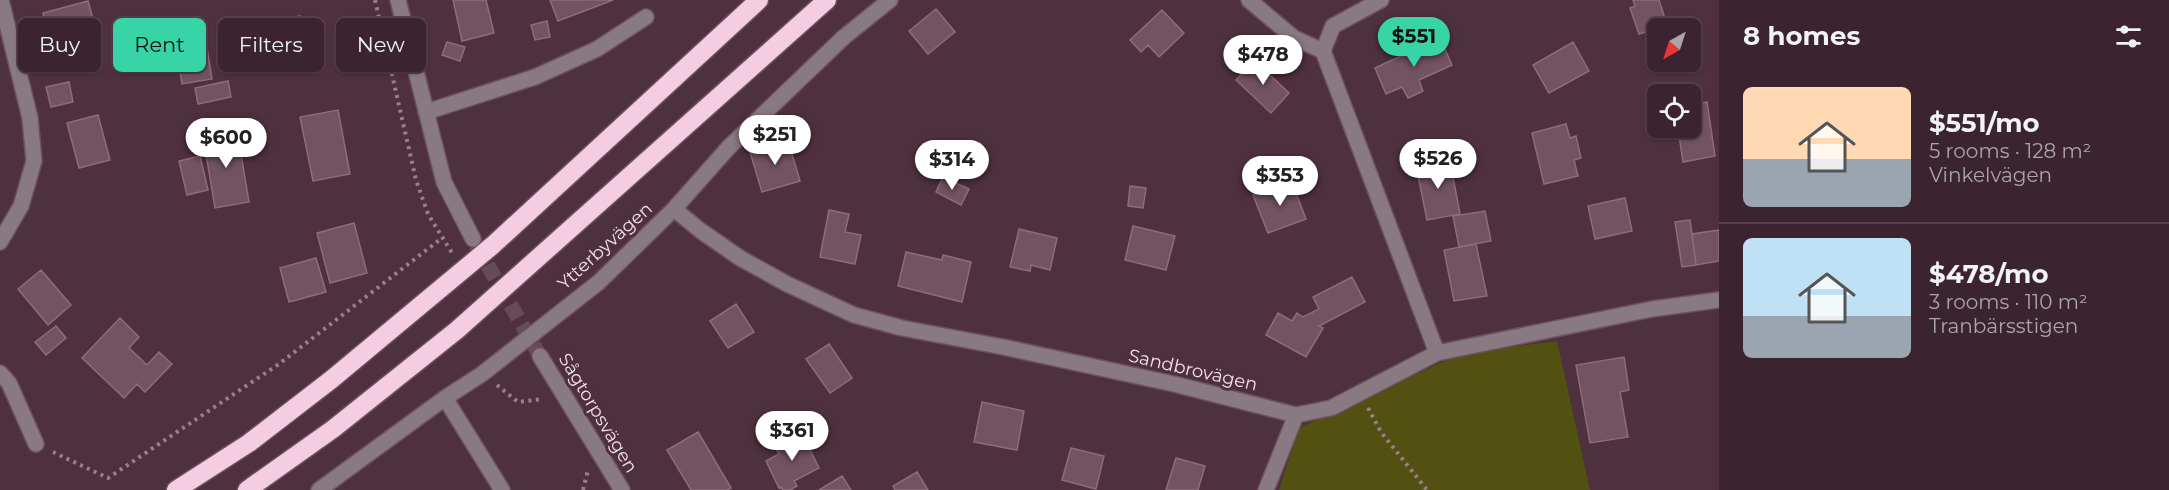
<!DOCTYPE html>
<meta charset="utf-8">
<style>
:root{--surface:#3b242f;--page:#46303b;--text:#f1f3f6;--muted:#aca4aa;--line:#54414b;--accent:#37d4a6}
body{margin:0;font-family:Montserrat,sans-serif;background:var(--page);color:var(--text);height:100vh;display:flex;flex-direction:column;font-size:22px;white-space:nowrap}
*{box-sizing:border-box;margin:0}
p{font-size:20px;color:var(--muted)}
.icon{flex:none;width:33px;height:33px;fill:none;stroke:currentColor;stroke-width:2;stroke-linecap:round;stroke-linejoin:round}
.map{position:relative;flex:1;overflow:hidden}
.panel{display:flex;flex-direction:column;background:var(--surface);width:450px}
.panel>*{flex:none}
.hud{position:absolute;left:18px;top:18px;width:570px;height:54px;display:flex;gap:12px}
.needle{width:39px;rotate:219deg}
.tools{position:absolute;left:1647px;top:18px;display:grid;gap:12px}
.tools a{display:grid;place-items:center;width:54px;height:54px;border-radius:9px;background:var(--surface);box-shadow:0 2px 4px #0004,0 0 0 2px var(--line);font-size:30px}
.price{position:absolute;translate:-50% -51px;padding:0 14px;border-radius:21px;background:#fff;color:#222;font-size:20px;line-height:39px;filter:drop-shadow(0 2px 3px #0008)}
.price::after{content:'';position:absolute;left:50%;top:36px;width:18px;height:14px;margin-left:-9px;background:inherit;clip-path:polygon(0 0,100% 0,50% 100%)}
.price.current{background:var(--accent);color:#111}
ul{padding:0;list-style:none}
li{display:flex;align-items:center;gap:18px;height:150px;padding:0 24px}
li+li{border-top:2px solid var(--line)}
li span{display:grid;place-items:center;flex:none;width:168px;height:120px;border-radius:9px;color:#555}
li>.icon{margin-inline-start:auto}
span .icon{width:72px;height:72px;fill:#fffc;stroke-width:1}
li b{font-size:26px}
h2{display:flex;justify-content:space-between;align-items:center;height:72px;padding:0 24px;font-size:26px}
.tag{padding:0 21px;border-radius:9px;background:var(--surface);box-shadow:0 2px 4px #0004,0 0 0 2px var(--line);font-size:21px;line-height:54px}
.tag.current{background:var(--accent);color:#111}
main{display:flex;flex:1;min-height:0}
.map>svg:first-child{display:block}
</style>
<main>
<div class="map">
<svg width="1719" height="490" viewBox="0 0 1719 490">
<rect width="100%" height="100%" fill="#4f303f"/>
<path fill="#525112" d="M1557,341l33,149h-311l20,-62 163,-75z"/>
<path fill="#735262" stroke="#8f6b7c" stroke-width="1.5" d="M453,0h33l8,33 -32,8z
M550,0h63l-55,21z
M1633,0h26l8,25 -28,9 -9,-26 5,-2z
M88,1l8,29 -12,4 3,14 -24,5 -4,-13 -16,5 -4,-16 7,-2 -3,-14z
M936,9l19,23 -27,22 -19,-23z
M1162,10l22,23 -25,24 -11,-12 -7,7 -11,-12z
M300,16l10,39 -34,7 -9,-38z
M547,21l3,16 -15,3 -4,-15z
M204,30l8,49 -30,5 -8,-49z
M1440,38l12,27 -33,15 4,11 -15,7 -6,-11 -16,7 -11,-26z
M447,42l18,5 -5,14 -18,-6z
M1573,42l16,29 -40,22 -16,-28z
M130,43l4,13 -16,5 -4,-14z
M1254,60l35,33 -18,20 -35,-33z
M228,81l3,16 -33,7 -3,-16z
M69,82l4,20 -22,5 -5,-20z
M1707,102l8,54 -32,6 -5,-34h12v-23z
M338,110l12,64 -37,7 -13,-64z
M98,115l12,45 -31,8 -12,-45z
M1566,124l4,14 6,-2 5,22 -7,2 4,16 -34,8 -12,-51z
M237,130l12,72 -34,6 -12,-72z
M788,141l12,40 -38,11 -12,-40z
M200,156l8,34 -21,5 -8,-34z
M1450,161l10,53 -33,6 -11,-54z
M943,177l26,12 -8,16 -25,-13z
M1291,180l15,39 -38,14 -15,-38z
M1130,186l16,2 -3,20 -15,-2z
M1625,198l7,33 -37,8 -7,-33z
M829,210l20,4 -4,18 16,3 -6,29 -35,-7z
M1485,211l6,30 -32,6 -6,-31z
M1690,220l6,45 -14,2 -7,-45z
M354,223l13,50 -37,10 -13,-50z
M1133,226l42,10 -9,34 -41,-10z
M1019,229l38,9 -7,32 -19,-5 -1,6 -20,-4z
M1719,230v31l-23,4 -4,-31z
M1476,244l11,52 -33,5 -10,-51z
M906,252l36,8 1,-5 28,7 -9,40 -64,-16z
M316,258l10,34 -37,10 -9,-34z
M41,270l30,35 -23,20 -30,-36z
M1352,277l13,25 -46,24 4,2 -17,29 -40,-22 12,-22 14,8 5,-8 6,4 16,-8 -6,-12z
M736,304l18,28 -26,16 -18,-27z
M120,318l19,19 -10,11 18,17 12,-13 13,12 -27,28 -8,-8 -13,14 -42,-40z
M56,326l10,12 -20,17 -11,-13z
M829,344l23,34 -22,15 -24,-34z
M1624,357l5,33 -9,2 8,45 -38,6 -14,-78z
M982,402l42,9 -7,39 -43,-8z
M801,431l18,37 -25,13 3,5 -7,4h-7l-2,-3 -2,1 -13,-27 13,-7 -5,-9z
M698,432l33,56 -4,2h-36l-24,-40z
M1071,448l33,8 -8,33 -34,-9z
M1176,458l29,8 -7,24h-32z
M917,472l11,18h-33l-2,-4z
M842,476l9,14h-32z"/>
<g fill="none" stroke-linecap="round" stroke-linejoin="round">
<path stroke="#684b59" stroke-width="15" stroke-dasharray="15 8" stroke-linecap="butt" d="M476,245l64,111"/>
<defs>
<path id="minor" d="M398,0l46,182 29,57
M1249,0l45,38 29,13 114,302
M1323,51l10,-25 48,-26
M426,112l109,-35 62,-28 49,-32
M674,209l27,22 39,27 47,26 67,31 48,13 101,19 171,37 122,31 35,-7 106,-55 215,-44 67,-9
M0,242l21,-36 13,-45 -4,-43 -29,-118
M540,356l82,134
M0,373l9,10 27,61
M445,398l57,92
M319,490l126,-92 37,-24 117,-92 75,-73 55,-62 115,-110 46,-37
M1266,490l30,-75"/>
<path id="highway" d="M176,490l73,-47 83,-64 161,-134 266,-245
M247,490l86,-61 124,-99 370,-330"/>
</defs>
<use href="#minor" stroke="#6d505e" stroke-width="18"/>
<use href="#highway" stroke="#6d505e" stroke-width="21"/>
<path stroke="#997e8b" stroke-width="4" stroke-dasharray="3 4.5" stroke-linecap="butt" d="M375,0l41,180 12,34 24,39
M497,385l21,17 25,-3
M1368,408l13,24 46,58
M53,452l55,26 171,-114 163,-126
M583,490l5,-20"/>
<use href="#minor" stroke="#897980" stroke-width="15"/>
<use href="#highway" stroke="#f5cde0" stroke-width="18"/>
</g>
<g text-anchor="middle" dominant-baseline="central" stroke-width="6" stroke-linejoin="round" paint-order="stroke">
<g font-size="18" fill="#f5e1ea" stroke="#4f303f">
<text transform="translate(605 246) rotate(-42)">Ytterbyvägen</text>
<text transform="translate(1193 370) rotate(13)">Sandbrovägen</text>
<text transform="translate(598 413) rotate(59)">Sågtorpsvägen</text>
</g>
</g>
</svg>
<div class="tools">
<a><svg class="needle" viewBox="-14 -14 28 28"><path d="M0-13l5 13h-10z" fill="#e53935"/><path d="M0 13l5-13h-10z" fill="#aca4aa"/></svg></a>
<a><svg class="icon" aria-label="locate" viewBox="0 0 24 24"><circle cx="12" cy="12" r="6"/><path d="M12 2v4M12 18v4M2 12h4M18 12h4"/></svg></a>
</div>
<b class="price current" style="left:1414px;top:68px">$551</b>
<b class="price" style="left:1263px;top:86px">$478</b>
<b class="price" style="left:775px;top:166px">$251</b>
<b class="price" style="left:226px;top:169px">$600</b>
<b class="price" style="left:1438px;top:190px">$526</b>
<b class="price" style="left:952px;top:191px">$314</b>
<b class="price" style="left:1280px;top:207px">$353</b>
<b class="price" style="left:792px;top:462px">$361</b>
<div class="hud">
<a class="tag">Buy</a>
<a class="tag current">Rent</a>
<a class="tag">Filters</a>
<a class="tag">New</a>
</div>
</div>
<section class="panel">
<h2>8 homes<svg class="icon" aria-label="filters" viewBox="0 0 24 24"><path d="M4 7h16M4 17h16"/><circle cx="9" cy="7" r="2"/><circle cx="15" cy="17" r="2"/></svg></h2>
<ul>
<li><span style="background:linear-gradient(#ffd9b3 60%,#9aa5b1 0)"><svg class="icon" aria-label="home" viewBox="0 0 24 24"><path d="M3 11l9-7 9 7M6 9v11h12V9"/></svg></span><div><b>$551/mo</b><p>5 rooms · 128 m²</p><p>Vinkelvägen</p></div></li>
<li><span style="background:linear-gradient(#bfe0f5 65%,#9aa5b1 0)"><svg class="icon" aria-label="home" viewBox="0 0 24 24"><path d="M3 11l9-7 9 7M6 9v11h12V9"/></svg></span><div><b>$478/mo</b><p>3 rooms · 110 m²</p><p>Tranbärsstigen</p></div></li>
</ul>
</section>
</main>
